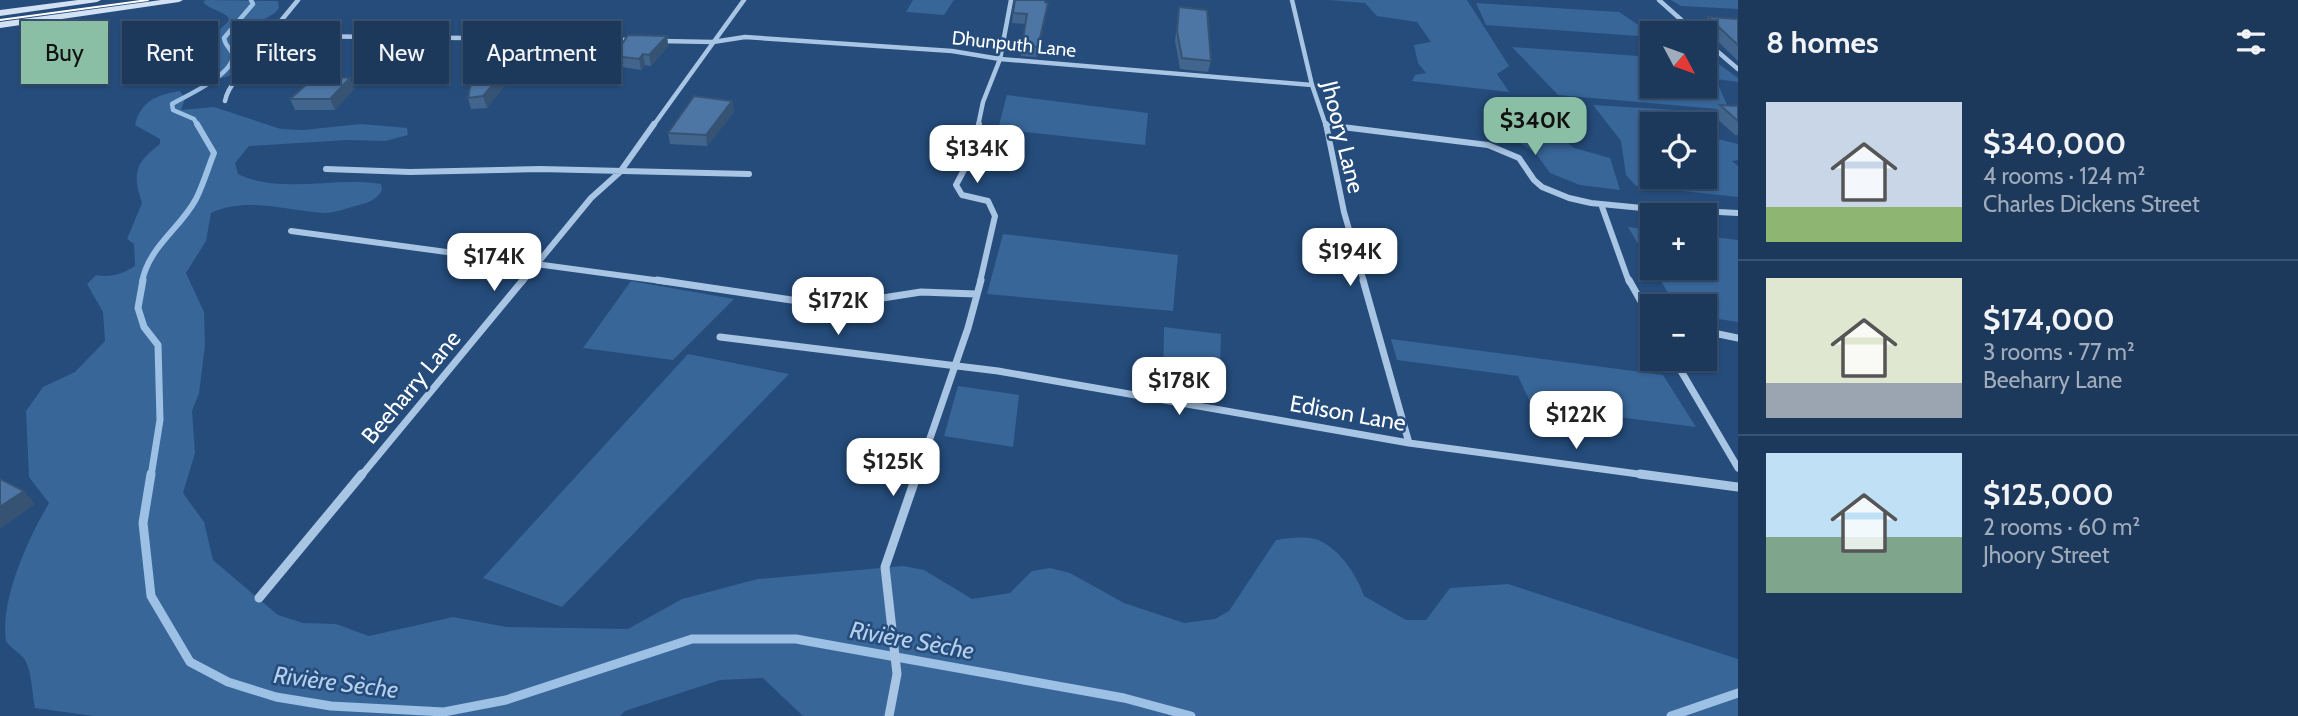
<!DOCTYPE html>
<meta charset="utf-8">
<style>
:root{--surface:#1c395c;--page:#254062;--text:#f1f3f6;--muted:#a0acbb;--line:#3a5372;--accent:#8abfa5}
body{margin:0;font-family:Cabin,sans-serif;background:var(--page);color:var(--text);height:100vh;display:flex;flex-direction:column;font-size:26px;white-space:nowrap}
*{box-sizing:border-box;margin:0}
p{font-size:23px;color:var(--muted)}
.icon{flex:none;width:38px;height:38px;fill:none;stroke:currentColor;stroke-width:2;stroke-linecap:round;stroke-linejoin:round}
.map{position:relative;flex:1;overflow:hidden}
.sheet{display:flex;flex-direction:column;background:var(--surface);width:560px}
.sheet>*{flex:none}
.banner{position:absolute;left:21px;top:21px;width:665px;height:63px;display:flex;gap:14px}
.needle{width:46px;rotate:131deg}
.fabs{position:absolute;left:1640px;top:21px;display:grid;gap:14px}
.fabs a{display:grid;place-items:center;width:77px;height:77px;border-radius:0px;background:var(--surface);box-shadow:0 2px 5px #0004,0 0 0 2px var(--line);font-size:35px}
.price{position:absolute;translate:-50% -60px;padding:0 16px;border-radius:14px;background:#fff;color:#222;font-size:23px;line-height:46px;filter:drop-shadow(0 2px 4px #0008)}
.price::after{content:'';position:absolute;left:50%;top:42px;width:21px;height:16px;margin-left:-10px;background:inherit;clip-path:polygon(0 0,100% 0,50% 100%)}
.price.current{background:var(--accent);color:#111}
ul{padding:0;list-style:none}
li{display:flex;align-items:center;gap:21px;height:175px;padding:0 28px}
li+li{border-top:2px solid var(--line)}
li span{display:grid;place-items:center;flex:none;width:196px;height:140px;border-radius:0px;color:#555}
li>.icon{margin-inline-start:auto}
span .icon{width:84px;height:84px;fill:#fffc;stroke-width:1}
li b{font-size:30px}
h2{display:flex;justify-content:space-between;align-items:center;height:84px;padding:0 28px;font-size:30px}
.tag{padding:0 24px;border-radius:0px;background:var(--surface);box-shadow:0 2px 5px #0004,0 0 0 2px var(--line);font-size:24px;line-height:63px}
.tag.current{background:var(--accent);color:#111}
main{display:flex;flex:1;min-height:0}
.map>svg:first-child{display:block}
</style>
<main>
<div class="map">
<svg width="1738" height="716" viewBox="0 0 1738 716">
<rect width="100%" height="100%" fill="#254c7b"/>
<path fill="#386699" d="M206,0l72,1 1,7 -4,5 -33,19 6,11 5,22 -7,6 -31,9 3,-24 -14,-13 24,-21 1,-4c-8,-8 -19,-8 -26,-16z
M913,0h41l-10,15 -38,-3z
M1329,0h138l42,66 -12,8 12,18 -97,-11 3,-6 11,-2 -8,-10 -4,-18 17,-3 -14,-20 -40,-6 -12,-13z
M1671,0h67v9l-57,-3z
M1476,3l143,9 33,22v3l-166,-12z
M1512,47l140,10v29h52l1,-25 11,1 22,16v4l-22,-3 13,31 -171,-15z
M180,91l5,8 -4,11 33,-3 67,22 22,1 58,-6 46,4 1,7 -23,6 -37,-1 -99,6 -14,17 3,11c43,21 97,2 143,10l1,6c-6,11 -15,13 -27,16 -10,3 -21,7 -31,7 -37,-2 -78,-17 -113,0l-5,28 -20,32 18,39 1,33 -6,48 -7,18 3,42 -12,40 21,29 9,38 65,55 25,8 33,1 33,12 84,-19 54,10 121,2 54,-30 76,-20 145,-13 21,4 48,29 38,-6 22,-22 18,-3 20,5 54,30 60,20 31,-4 14,-8 47,-71c12,-2 27,-4 39,-1 23,7 42,36 49,57l42,24h20l24,-32 58,-4 230,75v57h-935l-40,-38 -43,2 -95,31 -5,5h-526l-59,-8c-3,-14 -3,-36 -10,-48 -4,-7 -14,-11 -19,-19 -6,-42 22,-102 43,-138l-20,-26 -3,-66 17,-24 32,-15 30,-31 -2,-29 -16,-28 9,-9c15,3 26,-1 39,-9l-1,-22 -7,-5 15,-36c-10,-30 -7,-40 18,-59v-5l-25,-14c6,-24 21,-30 45,-34z
M1007,95l141,18 -3,32 -147,-16z
M1593,105l82,5 14,14h-37v53h52l1,-41 33,8v16l-6,1 6,5v31l-102,-11 -10,-11 -5,-34z
M1508,134l52,2 14,12 36,10 10,32 -40,-5 -30,-12 -13,-18z
M1628,227l24,3v37z
M1003,234l175,21 -5,56 -186,-17z
M1705,236l33,4v82l-33,-5 -1,-11h-28l-23,-38h51z
M631,281l103,18 -61,61 -90,-12z
M1164,327l57,7 -2,67 -56,-9z
M1391,339l272,36 33,52 -164,-21 -14,-30 -121,-16z
M688,354l101,20 -227,233 -79,-29z
M958,386l61,9 -6,52 -69,-11z"/>
<g fill="none" stroke-linecap="round" stroke-linejoin="round">
<path stroke="#9dc0e5" stroke-width="4.5" d="M198,126l-4,-7 -21,-9 -1,-6c14,-8 67,-32 60,-51 -3,-6 -7,-8 -8,-15l29,-34 -2,-4"/>
<path stroke="#9dc0e5" stroke-width="6" d="M142,282c7,-36 38,-53 54,-83 7,-14 12,-31 18,-46l-17,-29"/>
<path stroke="#9dc0e5" stroke-width="7" d="M143,280l-5,28 6,19 14,18 2,75 -9,56"/>
<path stroke="#9dc0e5" stroke-width="9" d="M151,474l-8,49 8,73 39,66 38,20 48,15 55,9 113,6 62,-12 186,-61h104l328,59 67,18
M1671,716l67,-23"/>
<path stroke="#a9c5e4" stroke-width="4.5" d="M298,0l-23,28 17,8 340,4
M1292,0l20,85 14,41
M1659,0l37,33
M1704,40l34,29
M661,41l52,1 32,-5 207,14 48,8 312,26
M225,101c6,-29 43,-42 57,-68
M1326,125l8,1
M653,126l91,-126
M978,126l5,-24 17,-43 11,-59"/>
<path stroke="#a9c5e4" stroke-width="6" d="M979,124l-6,29 -17,32 6,10 26,6 7,15 -15,66
M1326,124l18,88 20,70
M1326,125l162,20 31,13 15,22 8,7 27,11 22,5 51,5 96,5
M326,169l84,3 130,-3 209,5
M1601,204l28,78
M291,231l378,51
M522,282l69,-84 29,-26 34,-48"/>
<path stroke="#a9c5e4" stroke-width="7" d="M657,280l148,22 39,2 77,-12 55,2
M1363,280l46,163
M1629,280l23,41
M1704,331l34,7
M720,337l278,34 411,72 244,33
M1674,359l64,109
M361,476l162,-196
M917,476l51,-148 13,-48"/>
<path stroke="#a9c5e4" stroke-width="9" d="M1640,474l98,13
M259,598l103,-124
M889,716l8,-42 -12,-107 32,-93"/>
<path fill="#d2e1f4" fill-rule="evenodd" d="M78,0h23l-4,2 -97,14v-6z
M161,0h22l-4,2 -179,26v-6z"/>
<path stroke="#fff" stroke-width="2" d="M0,20l148,-20"/>
</g>
<path fill="#42658d" d="M1045,2l1,11 -9,44 -16,-1 4,-32 -13,-1 1,-10z
M1179,7l32,54 -3,11 -28,-3 -5,-28z
M1708,17l30,2v42l-36,-35z
M667,36l1,10 -17,20 -6,-1 -4,5 -25,-4 -2,-10z
M504,72l3,11 -20,25 -16,1 -3,-11z
M350,78l4,11 -19,21h-40l-5,-11z
M732,101l2,11 -27,34 -37,-2 -2,-11z
M1720,105l18,1v29h-3l-22,-20z"/>
<path fill="#365373" d="M1048,3l-2,10 -9,44 1,-10z
M667,36l1,10 -17,20 -2,-11z
M643,54l2,11 -4,5 -2,-11z
M504,72l3,11 -20,25 -4,-12z
M350,78l4,11 -19,21 -5,-11z
M732,101l2,11 -27,34 -1,-11z
M24,491l11,13 -35,25v-22z"/>
<path fill="#4d76a4" stroke="#365373" stroke-width="2" d="M1015,0h30v2l3,1 -10,44 -16,-2 5,-31 -14,-1z
M1179,7l28,3 4,51 -29,-3 -5,-27z
M1708,17l30,2v26z
M628,35l39,1 -18,19 -6,-1 -4,5 -25,-3z
M473,72h31l-21,24 -15,2z
M316,76l34,2 -20,21h-40z
M694,96l38,5 -26,34 -38,-2z
M1720,105l18,1v15z
M0,479l24,12 -24,16z"/>
<g text-anchor="middle" dominant-baseline="central" stroke-width="5" stroke-linejoin="round" paint-order="stroke">
<g font-size="19" fill="#fff" stroke="#254c7b">
<text transform="translate(1014 44) rotate(6)">Dhunputh Lane</text>
</g>
<g font-size="23" fill="#fff" stroke="#254c7b">
<text transform="translate(1343 137) rotate(76)">Jhoory Lane</text>
<text transform="translate(411 387) rotate(-50)">Beeharry Lane</text>
<text transform="translate(1348 413) rotate(10)">Edison Lane</text>
</g>
<g font-size="24" font-style="italic" fill="#b4cfec" stroke="#254c7b">
<text transform="translate(912 640) rotate(10)">Rivière Sèche</text>
<text transform="translate(336 682) rotate(7)">Rivière Sèche</text>
</g>
</g>
</svg>
<div class="fabs">
<a><svg class="needle" viewBox="-14 -14 28 28"><path d="M0-13l5 13h-10z" fill="#e53935"/><path d="M0 13l5-13h-10z" fill="#a0acbb"/></svg></a>
<a><svg class="icon" aria-label="locate" viewBox="0 0 24 24"><circle cx="12" cy="12" r="6"/><path d="M12 2v4M12 18v4M2 12h4M18 12h4"/></svg></a>
<a>+</a>
<a>−</a>
</div>
<b class="price current" style="left:1535px;top:157px">$340K</b>
<b class="price" style="left:977px;top:185px">$134K</b>
<b class="price" style="left:1350px;top:288px">$194K</b>
<b class="price" style="left:494px;top:293px">$174K</b>
<b class="price" style="left:838px;top:337px">$172K</b>
<b class="price" style="left:1179px;top:417px">$178K</b>
<b class="price" style="left:1576px;top:451px">$122K</b>
<b class="price" style="left:893px;top:498px">$125K</b>
<div class="banner">
<a class="tag current">Buy</a>
<a class="tag">Rent</a>
<a class="tag">Filters</a>
<a class="tag">New</a>
<a class="tag">Apartment</a>
</div>
</div>
<section class="sheet">
<h2>8 homes<svg class="icon" aria-label="filters" viewBox="0 0 24 24"><path d="M4 7h16M4 17h16"/><circle cx="9" cy="7" r="2"/><circle cx="15" cy="17" r="2"/></svg></h2>
<ul>
<li><span style="background:linear-gradient(#c9d6e8 75%,#8fb573 0)"><svg class="icon" aria-label="home" viewBox="0 0 24 24"><path d="M3 11l9-7 9 7M6 9v11h12V9"/></svg></span><div><b>$340,000</b><p>4 rooms · 124 m²</p><p>Charles Dickens Street</p></div></li>
<li><span style="background:linear-gradient(#dfe7d0 75%,#9aa5b1 0)"><svg class="icon" aria-label="home" viewBox="0 0 24 24"><path d="M3 11l9-7 9 7M6 9v11h12V9"/></svg></span><div><b>$174,000</b><p>3 rooms · 77 m²</p><p>Beeharry Lane</p></div></li>
<li><span style="background:linear-gradient(#bfe0f5 60%,#7fa58c 0)"><svg class="icon" aria-label="home" viewBox="0 0 24 24"><path d="M3 11l9-7 9 7M6 9v11h12V9"/></svg></span><div><b>$125,000</b><p>2 rooms · 60 m²</p><p>Jhoory Street</p></div></li>
</ul>
</section>
</main>
